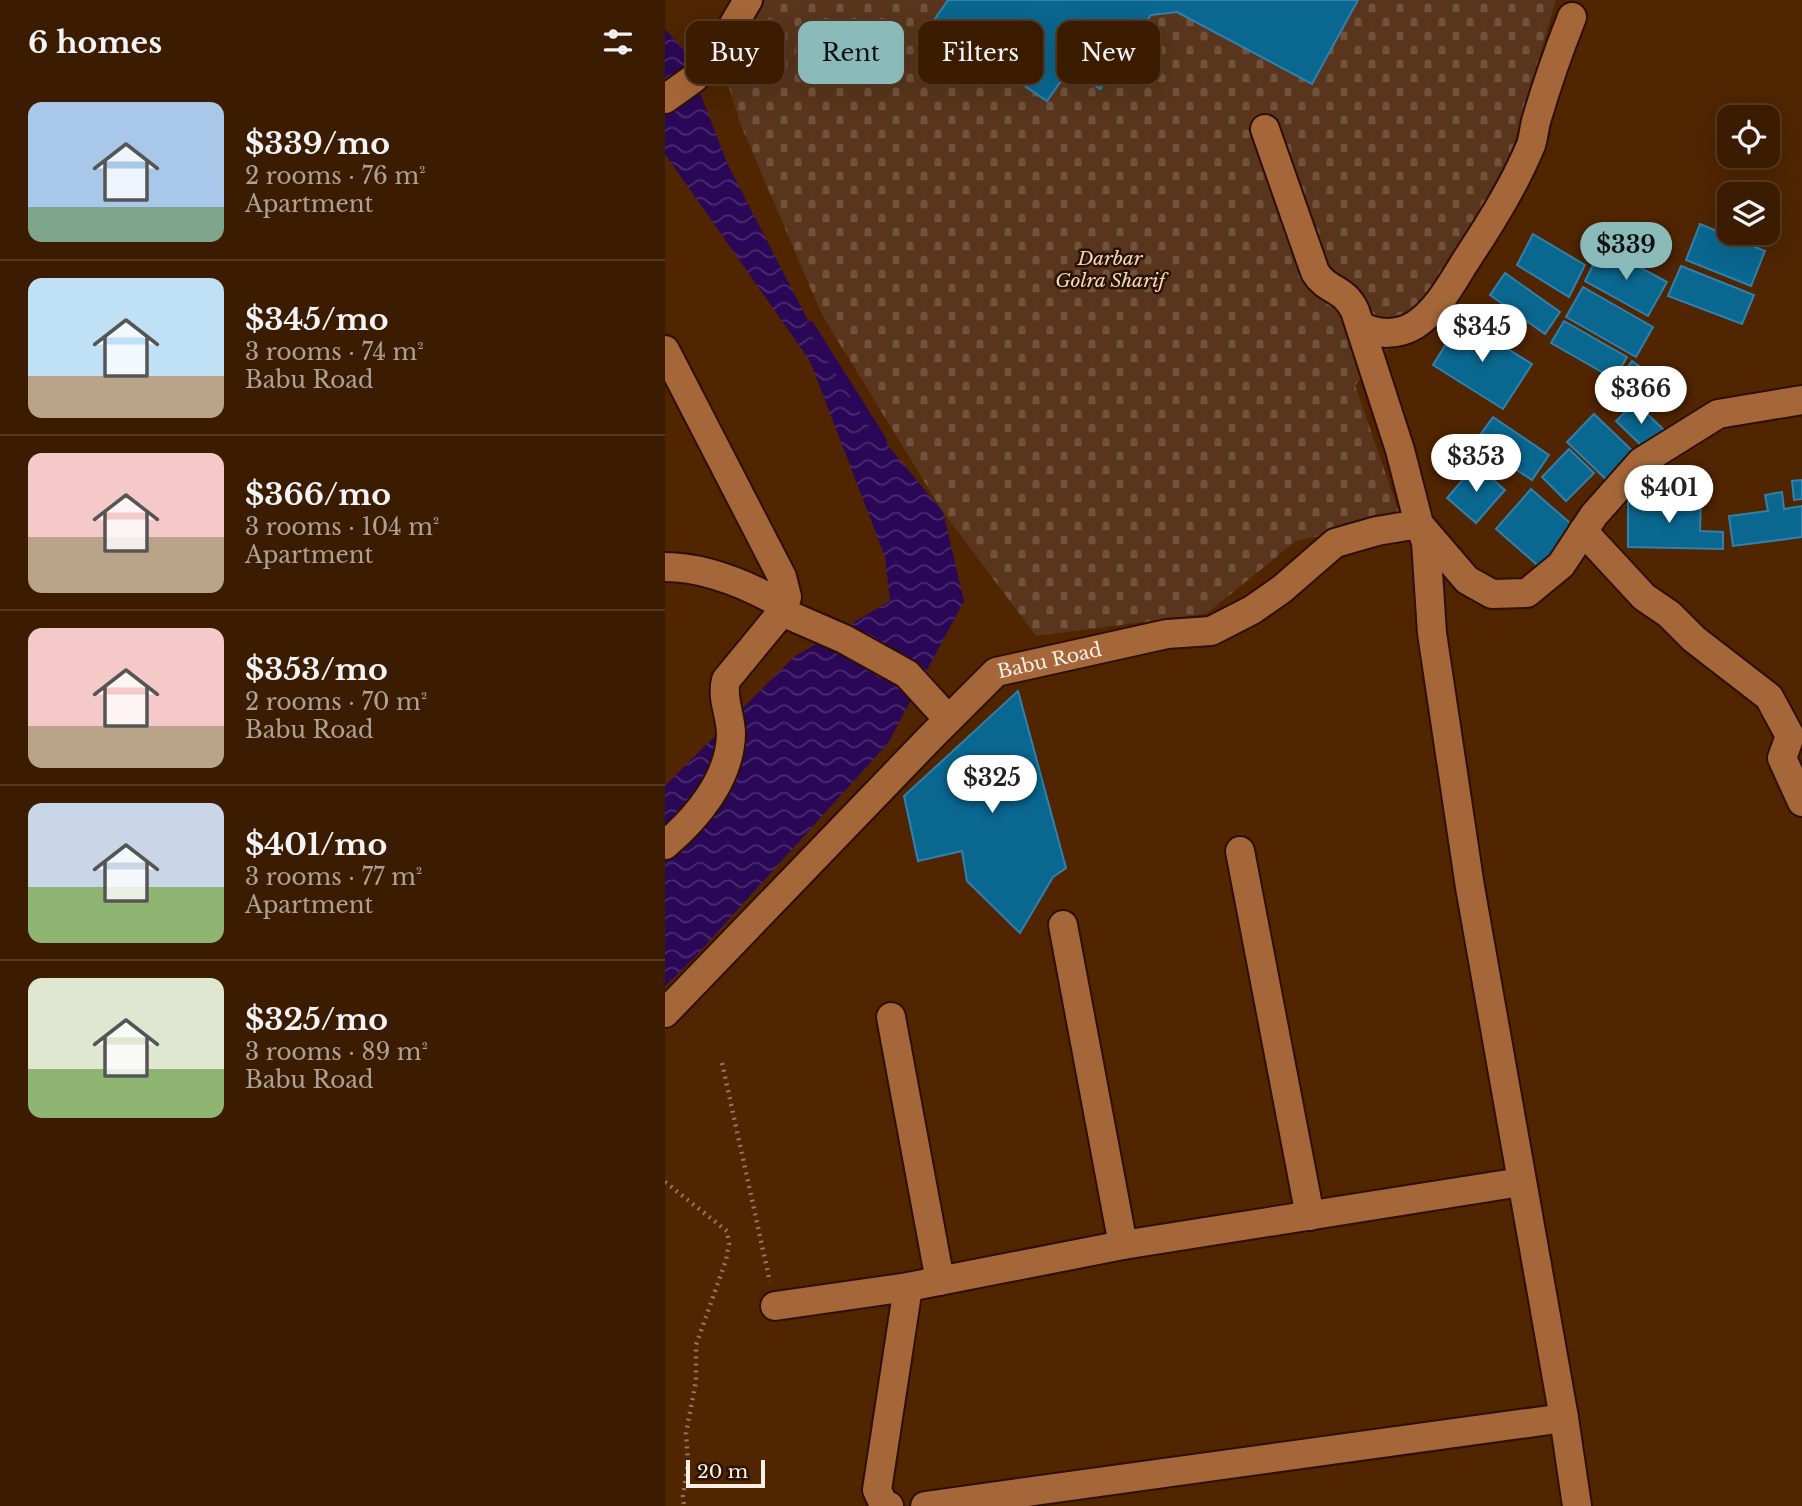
<!DOCTYPE html>
<meta charset="utf-8">
<style>
:root{--surface:#3c1c00;--page:#47290f;--text:#f1f3f6;--muted:#aca199;--line:#553a22;--accent:#8bbbb9}
body{margin:0;font-family:"Libre Baskerville",serif;background:var(--page);color:var(--text);height:100vh;display:flex;flex-direction:column;font-size:26px;white-space:nowrap}
*{box-sizing:border-box;margin:0}
p{font-size:23px;color:var(--muted)}
.icon{flex:none;width:38px;height:38px;fill:none;stroke:currentColor;stroke-width:2;stroke-linecap:round;stroke-linejoin:round}
.map{position:relative;flex:1;overflow:hidden}
.details{display:flex;flex-direction:column;background:var(--surface);width:665px}
.details>*{flex:none}
.banner{position:absolute;left:21px;top:21px;width:665px;height:63px;display:flex;gap:14px}
.controls{position:absolute;left:1052px;top:105px;display:grid;gap:14px}
.controls a{display:grid;place-items:center;width:63px;height:63px;border-radius:14px;background:var(--surface);box-shadow:0 7px 28px #0002,0 0 0 2px var(--line);font-size:35px}
.scale{position:absolute;left:21px;bottom:18px;width:79px;box-sizing:border-box;padding-left:7px;border:4px solid #feefe6;border-top:0;font-size:19px;line-height:24px;white-space:nowrap;color:#feefe6;-webkit-text-stroke:5px #2b1301;paint-order:stroke}
.price{position:absolute;translate:-50% -60px;padding:0 16px;border-radius:24px;background:#fff;color:#222;font-size:23px;line-height:46px;filter:drop-shadow(0 2px 4px #0008)}
.price::after{content:'';position:absolute;left:50%;top:42px;width:21px;height:16px;margin-left:-10px;background:inherit;clip-path:polygon(0 0,100% 0,50% 100%)}
.price.on{background:var(--accent);color:#111}
ul{padding:0;list-style:none}
li{display:flex;align-items:center;gap:21px;height:175px;padding:0 28px}
li+li{border-top:2px solid var(--line)}
li span{display:grid;place-items:center;flex:none;width:196px;height:140px;border-radius:14px;color:#555}
li>.icon{margin-inline-start:auto}
span .icon{width:84px;height:84px;fill:#fffc;stroke-width:1}
li b{font-size:30px}
h2{display:flex;justify-content:space-between;align-items:center;height:84px;padding:0 28px;font-size:30px}
.tag{padding:0 24px;border-radius:14px;background:var(--surface);box-shadow:0 7px 28px #0002,0 0 0 2px var(--line);font-size:24px;line-height:63px}
.tag.on{background:var(--accent);color:#111}
main{display:flex;flex:1;min-height:0}
.map>svg:first-child{display:block}
</style>
<main>
<section class="details">
<h2>6 homes<svg class="icon" aria-label="filters" viewBox="0 0 24 24"><path d="M4 7h16M4 17h16"/><circle cx="9" cy="7" r="2"/><circle cx="15" cy="17" r="2"/></svg></h2>
<ul>
<li><span style="background:linear-gradient(#a9c7e8 75%,#7fa58c 0)"><svg class="icon" aria-label="home" viewBox="0 0 24 24"><path d="M3 11l9-7 9 7M6 9v11h12V9"/></svg></span><div><b>$339/mo</b><p>2 rooms · 76 m²</p><p>Apartment</p></div></li>
<li><span style="background:linear-gradient(#bfe0f5 70%,#b9a48a 0)"><svg class="icon" aria-label="home" viewBox="0 0 24 24"><path d="M3 11l9-7 9 7M6 9v11h12V9"/></svg></span><div><b>$345/mo</b><p>3 rooms · 74 m²</p><p>Babu Road</p></div></li>
<li><span style="background:linear-gradient(#f6c9c9 60%,#b9a48a 0)"><svg class="icon" aria-label="home" viewBox="0 0 24 24"><path d="M3 11l9-7 9 7M6 9v11h12V9"/></svg></span><div><b>$366/mo</b><p>3 rooms · 104 m²</p><p>Apartment</p></div></li>
<li><span style="background:linear-gradient(#f6c9c9 70%,#b9a48a 0)"><svg class="icon" aria-label="home" viewBox="0 0 24 24"><path d="M3 11l9-7 9 7M6 9v11h12V9"/></svg></span><div><b>$353/mo</b><p>2 rooms · 70 m²</p><p>Babu Road</p></div></li>
<li><span style="background:linear-gradient(#c9d6e8 60%,#8fb573 0)"><svg class="icon" aria-label="home" viewBox="0 0 24 24"><path d="M3 11l9-7 9 7M6 9v11h12V9"/></svg></span><div><b>$401/mo</b><p>3 rooms · 77 m²</p><p>Apartment</p></div></li>
<li><span style="background:linear-gradient(#dfe7d0 65%,#8fb573 0)"><svg class="icon" aria-label="home" viewBox="0 0 24 24"><path d="M3 11l9-7 9 7M6 9v11h12V9"/></svg></span><div><b>$325/mo</b><p>3 rooms · 89 m²</p><p>Babu Road</p></div></li>
</ul>
</section>
<div class="map">
<svg width="1137" height="1506" viewBox="0 0 1137 1506">
<defs>
<pattern id="cemetery-stones" width="16" height="16" patternUnits="userSpaceOnUse" patternTransform="scale(1.75)"><rect width="16" height="16" fill="#58351c"/><path d="M2 7V4a2 2 0 0 1 4 0v3zM10 15v-3a2 2 0 0 1 4 0v3z" fill="#71533d"/></pattern>
<pattern id="water-waves" width="16" height="10" patternUnits="userSpaceOnUse" patternTransform="scale(1.75)"><rect width="16" height="10" fill="#2b0857"/><path d="M0 5q4-4 8 0t8 0" fill="none" stroke="#4b2c6f"/></pattern>
</defs>
<rect width="100%" height="100%" fill="#502500"/>
<path fill="url(#cemetery-stones)" d="M100,0h791l-60,205 -94,130 -47,50 46,133 -105,23 -90,73 -170,22 -93,-124 -121,-197 -82,-192 -17,-55z"/>
<path fill="url(#water-waves)" d="M0,29l18,20 45,116 87,169 65,102 63,76 21,89 -76,142 -195,216 -28,27v-200l129,-129 96,-56 -5,-44 -75,-196 -145,-207z"/>
<g fill="none" stroke-linecap="round" stroke-linejoin="round">
<path stroke="#2b0857" stroke-width="8" d="M145,325l73,116"/>
</g>
<path fill="#0a6790" stroke="#3181ac" stroke-width="2" d="M283,0h410l-46,84 -135,-72 -26,3 -51,74 -30,-21 -23,33 -115,-78z
M1035,224l65,27 -14,35 -65,-26z
M868,234l52,31 -16,32 -52,-32z
M937,247l65,35 -19,34 -63,-35z
M1016,266l73,29 -12,29 -74,-28z
M840,273l55,39 -15,22 -55,-39z
M918,287l70,40 -17,30 -70,-40z
M796,320l71,44 -29,45 -70,-44z
M899,321l63,36 -13,22 -63,-36z
M967,361l17,12 -23,32 -16,-11z
M970,402l31,30 -19,19 -31,-30z
M929,414l45,43 -27,28 -45,-43z
M828,417l56,38 -17,25 -57,-38z
M904,449l25,24 -28,28 -24,-24z
M811,465l29,25 -29,33 -29,-25z
M1137,480v19l-8,1 -2,-19z
M866,489l47,41 -35,40 -47,-41z
M1117,492l2,17 18,-3v31l-69,9 -4,-30 39,-5 -3,-16z
M963,497l73,2 -1,32 23,1v17l-95,-2z
M353,691l48,177 -13,9 -33,56 -53,-52 -5,-30 -44,10 -14,-65z"/>
<g fill="none" stroke-linecap="round" stroke-linejoin="round">
<defs>
<g id="minor">
<path d="M0,99l28,-20 21,-21 34,-58"/>
<path d="M600,129l50,143c12,20 29,15 40,39l45,139 19,74 7,18 6,91 38,254 94,531 13,88"/>
<path d="M695,325c16,11 39,10 55,0 22,-14 37,-42 50,-63 25,-38 49,-76 66,-117 3,-9 3,-18 6,-27 10,-34 22,-68 35,-101"/>
<path d="M0,350l117,227 5,20 -5,15 -56,68c-5,18 5,35 5,54 -1,45 -34,84 -66,111"/>
<path d="M918,531l61,66 25,17 25,25 75,58 21,39 -8,22 20,44"/>
<path d="M0,567c41,0 85,19 120,39"/>
<path d="M117,612l62,27 63,35 41,45"/>
<path d="M575,851l70,365"/>
<path d="M398,925l60,320"/>
<path id="s1" d="M0,1013l265,-275 66,-66 171,-38 44,-3 41,-21 30,-21 53,-46 42,-12 42,-7 48,56 25,14 35,-1 34,-28 33,-50 47,-53 77,-48 84,-14"/>
<path d="M226,1017l49,264"/>
<path d="M110,1306l133,-19 215,-42 398,-63"/>
<path d="M224,1506l-6,-3 -6,-13 31,-203"/>
<path d="M260,1506l639,-88"/>
</g>
</defs>
<use href="#minor" stroke="#2e1000" stroke-width="32"/>
<path stroke="#95755c" stroke-width="4.5" stroke-dasharray="2 5" stroke-linecap="butt" d="M57,1063l48,219
M0,1182l62,49 2,13 -3,16 -30,85v36l-10,52 2,30 -5,33 1,10"/>
<use href="#minor" stroke="#a56739" stroke-width="28"/>
</g>
<g text-anchor="middle" dominant-baseline="central" stroke-width="5" stroke-linejoin="round" paint-order="stroke">
<g font-size="19" font-style="italic" fill="#f1d7c6" stroke="#2b1301">
<text x="445" y="258">Darbar<tspan x="445" dy="22">Golra Sharif</tspan></text>
</g>
<g font-size="19" fill="#feefe6" stroke="#2b1301">
<text stroke="none"><textPath href="#s1" startOffset="530">Babu Road</textPath></text>
</g>
</g>
</svg>
<div class="controls">
<a><svg class="icon" aria-label="locate" viewBox="0 0 24 24"><circle cx="12" cy="12" r="6"/><path d="M12 2v4M12 18v4M2 12h4M18 12h4"/></svg></a>
<a><svg class="icon" aria-label="layers" viewBox="0 0 24 24"><path d="M12 4l9 5-9 5-9-5zM3 14l9 5 9-5"/></svg></a>
</div>
<div class="scale">20 m</div>
<b class="price on" style="left:961px;top:282px">$339</b>
<b class="price" style="left:817px;top:364px">$345</b>
<b class="price" style="left:976px;top:426px">$366</b>
<b class="price" style="left:811px;top:494px">$353</b>
<b class="price" style="left:1004px;top:525px">$401</b>
<b class="price" style="left:327px;top:815px">$325</b>
<div class="banner">
<a class="tag">Buy</a>
<a class="tag on">Rent</a>
<a class="tag">Filters</a>
<a class="tag">New</a>
</div>
</div>
</main>
